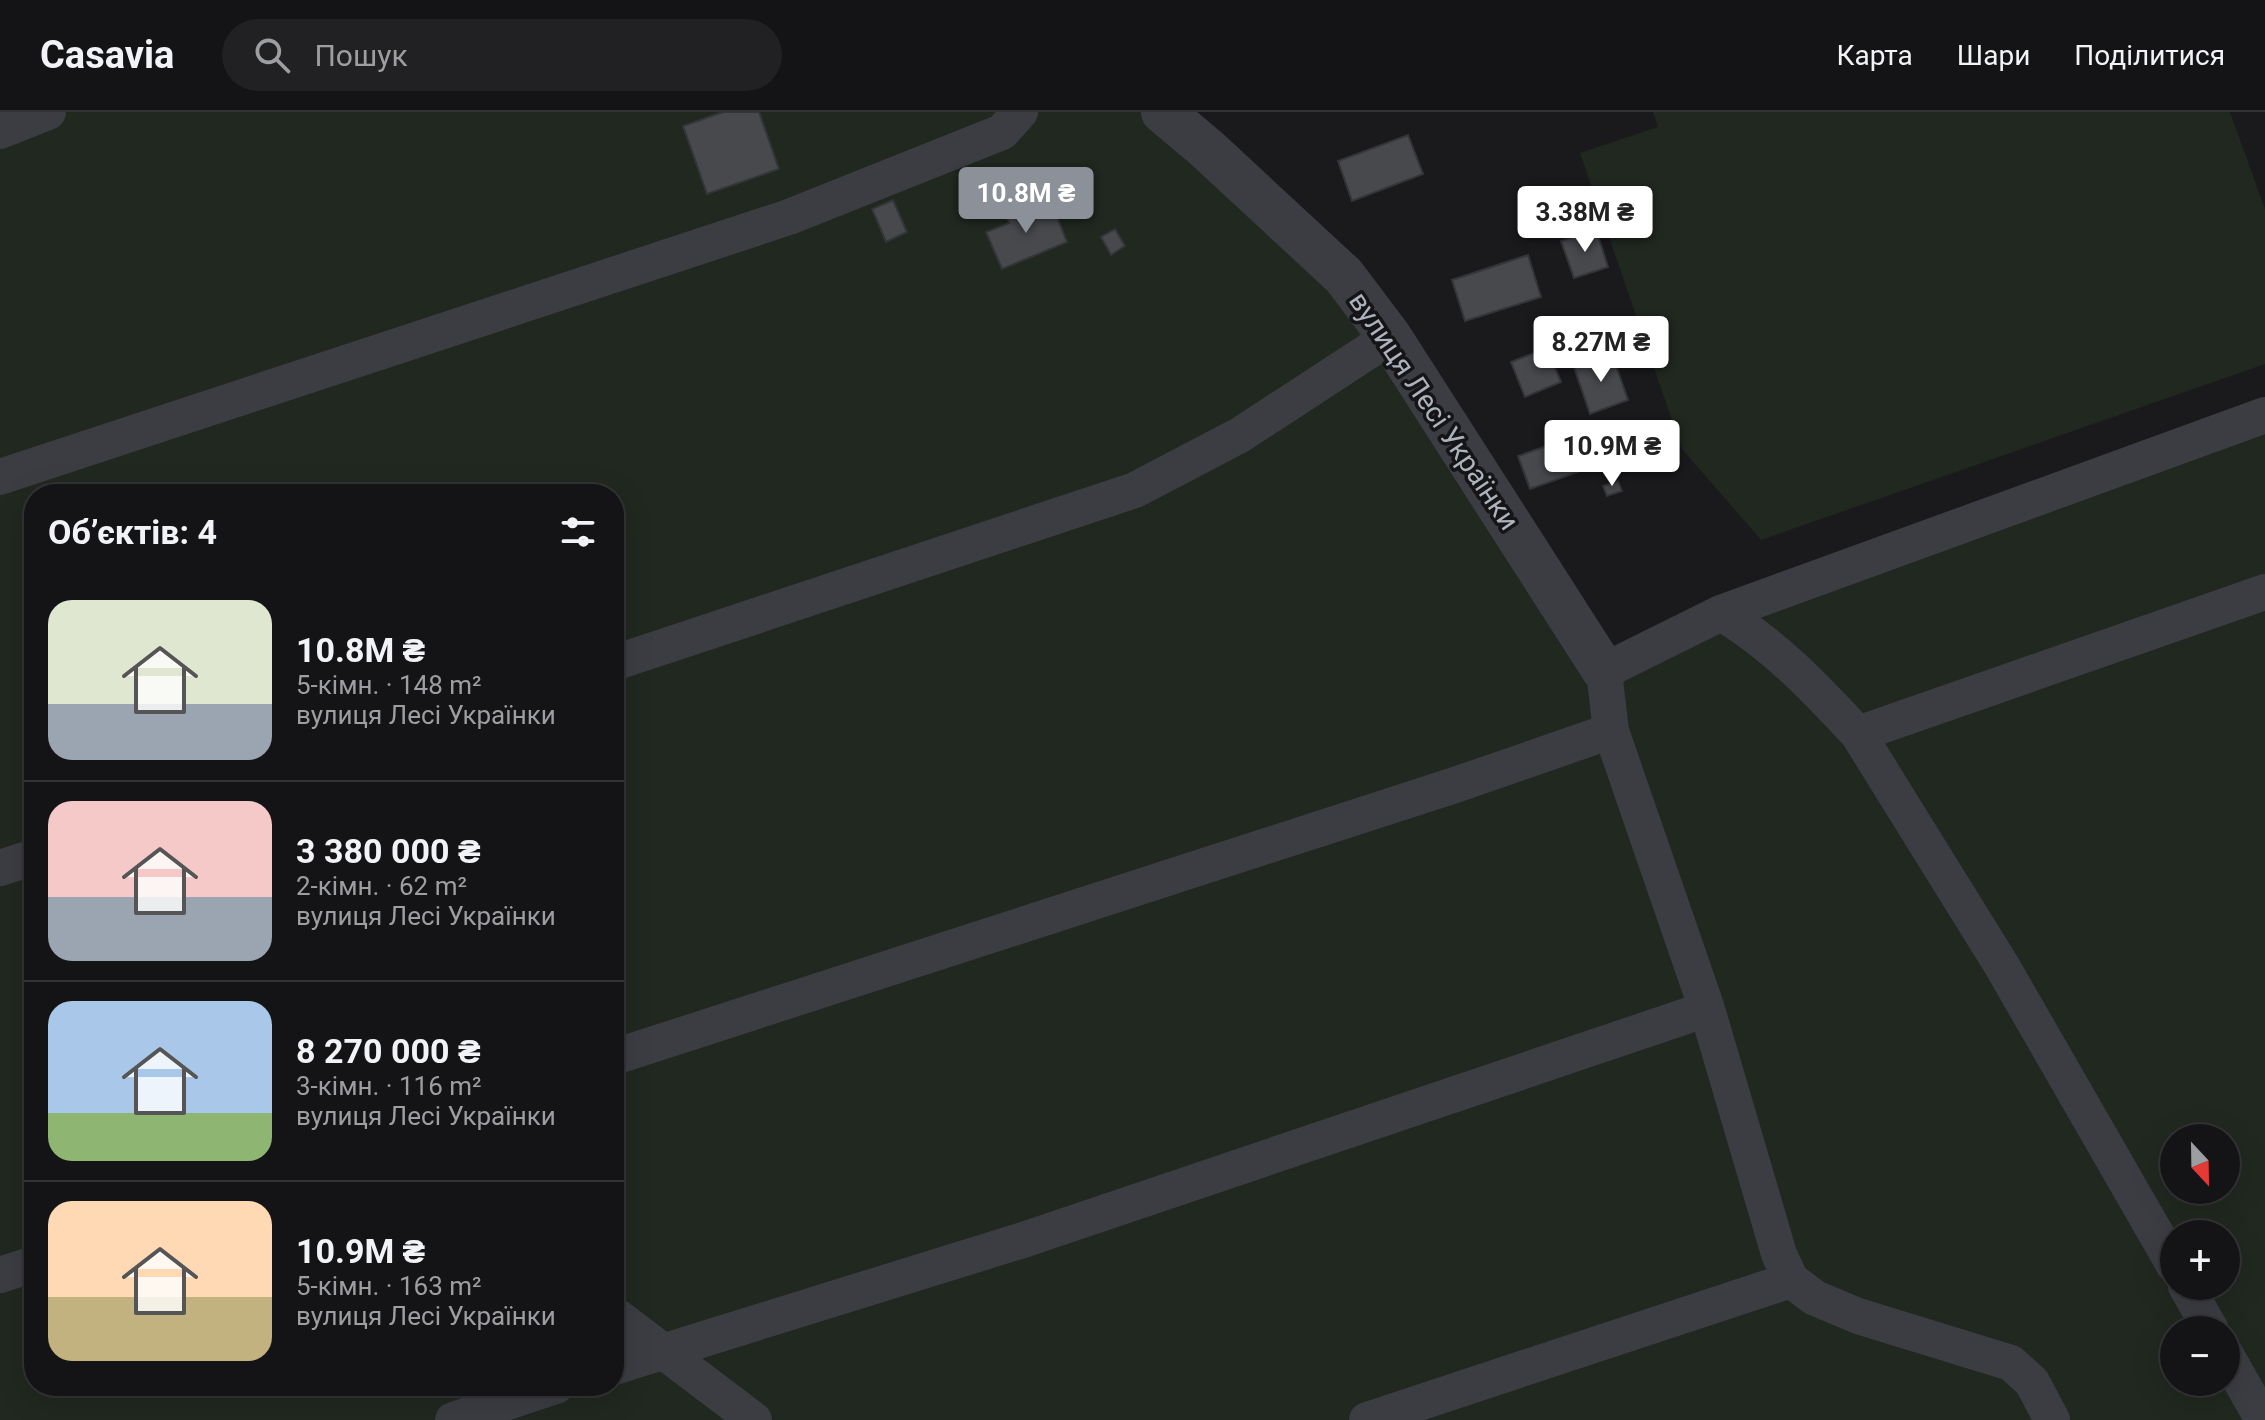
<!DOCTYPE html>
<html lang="uk">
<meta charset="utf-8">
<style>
:root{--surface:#141416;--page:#212123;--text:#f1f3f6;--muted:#9d9ea1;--line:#333335;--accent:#8c9099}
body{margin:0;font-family:Roboto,sans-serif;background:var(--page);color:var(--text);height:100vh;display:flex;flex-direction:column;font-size:30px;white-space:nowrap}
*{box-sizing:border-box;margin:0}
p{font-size:26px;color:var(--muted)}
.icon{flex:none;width:44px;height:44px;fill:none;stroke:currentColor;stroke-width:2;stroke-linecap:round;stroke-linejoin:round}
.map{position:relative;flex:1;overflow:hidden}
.sheet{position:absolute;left:24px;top:372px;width:600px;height:912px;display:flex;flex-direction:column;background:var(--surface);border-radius:32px;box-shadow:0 8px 32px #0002,0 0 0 2px var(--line)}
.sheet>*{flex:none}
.needle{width:52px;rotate:158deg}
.controls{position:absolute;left:2160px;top:1012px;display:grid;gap:16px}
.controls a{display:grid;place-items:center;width:80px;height:80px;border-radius:50%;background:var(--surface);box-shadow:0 8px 32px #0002,0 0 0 2px var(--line);font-size:40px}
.price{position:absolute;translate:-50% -68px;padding:0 18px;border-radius:8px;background:#fff;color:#222;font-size:26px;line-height:52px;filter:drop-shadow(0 2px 4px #0008)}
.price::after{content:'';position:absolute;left:50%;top:48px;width:24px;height:18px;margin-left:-12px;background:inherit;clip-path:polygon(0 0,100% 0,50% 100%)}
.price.on{background:var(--accent);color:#fff}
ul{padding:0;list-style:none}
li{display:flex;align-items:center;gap:24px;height:200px;padding:0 24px}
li+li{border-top:2px solid var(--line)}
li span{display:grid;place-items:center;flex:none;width:224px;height:160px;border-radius:24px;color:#555}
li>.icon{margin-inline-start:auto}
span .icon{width:96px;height:96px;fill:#fffc;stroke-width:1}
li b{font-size:34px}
h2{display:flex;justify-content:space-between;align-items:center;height:96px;padding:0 24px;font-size:34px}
header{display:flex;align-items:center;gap:48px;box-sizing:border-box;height:112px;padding:0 40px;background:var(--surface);border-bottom:2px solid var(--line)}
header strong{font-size:38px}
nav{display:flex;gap:44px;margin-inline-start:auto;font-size:28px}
.search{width:560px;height:72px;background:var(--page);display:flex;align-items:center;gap:20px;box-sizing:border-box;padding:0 28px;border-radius:44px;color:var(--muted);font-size:30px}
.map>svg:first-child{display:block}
</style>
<header>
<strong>Casavia</strong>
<div class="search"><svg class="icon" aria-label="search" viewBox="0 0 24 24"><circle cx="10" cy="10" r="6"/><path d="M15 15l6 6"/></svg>Пошук</div>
<nav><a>Карта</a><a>Шари</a><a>Поділитися</a></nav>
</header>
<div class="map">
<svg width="2265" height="1308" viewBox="0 0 2265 1308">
<rect width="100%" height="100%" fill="#1a1a1d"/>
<path fill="#202820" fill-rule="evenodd" d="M0,0h1146l208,189 244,395 206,-126 461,-162v1012h-2265zM34,382h580v892h-580zM2174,1026h52v52h-52zM2174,1122h52v52h-52zM2174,1218h52v52h-52z
M1653,0h577l35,97v155l-504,176 -79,-91 -102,-296 78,-26z"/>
<path fill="#47494d" stroke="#343539" stroke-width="2" d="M723,0h36l20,57 -72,25 -24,-68z
M1408,23l15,39 -71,27 -14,-40z
M893,88l14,32 -21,10 -14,-33z
M1025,92l4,10 23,-10 15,38 -65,27 -16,-37 23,-9 -4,-10z
M1115,117l10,17 -14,9 -10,-18z
M1596,117l12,38 -34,11 -13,-37z
M1528,143l13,42 -76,24 -13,-41z
M1547,236l14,34 -36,15 -14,-35z
M1612,242l16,46 -38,14 -16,-47z
M1587,320l11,33 -68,24 -12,-33z
M1618,369l4,10 -15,5 -4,-10z"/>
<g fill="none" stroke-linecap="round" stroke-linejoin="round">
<path stroke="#3b3d42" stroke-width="36" d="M0,19l48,-19
M0,365l789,-260 213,-85 18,-20
M1721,501c54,32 94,75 137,121
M614,551l521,-173 105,-55 150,-98
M0,756l34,-11
M614,945l841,-272 156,-54
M2174,1153l-172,-299 -144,-232 407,-142
M0,1163l34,-11
M2186,1174l25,44
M614,1202l140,106
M2226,1243l37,65
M614,1255l412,-128 681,-230
M453,1308l103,-34
M1367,1308l424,-140
M2052,1308l-20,-38 -21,-19 -153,-47 -43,-18 -24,-18 -12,-26 -72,-245 -96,-278 -7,-60 117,-58 544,-198"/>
<path stroke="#3b3d42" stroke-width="44" d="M1163,0l44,37 137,127 46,61 214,334"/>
</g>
<g text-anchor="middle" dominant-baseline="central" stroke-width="7" stroke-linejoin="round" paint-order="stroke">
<g font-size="28" fill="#adb3bc" stroke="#151518">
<text transform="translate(1434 299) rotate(56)">вулиця Лесі Українки</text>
</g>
</g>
</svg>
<div class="controls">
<a><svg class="needle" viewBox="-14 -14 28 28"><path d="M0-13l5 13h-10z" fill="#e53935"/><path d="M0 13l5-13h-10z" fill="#9d9ea1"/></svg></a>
<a>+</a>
<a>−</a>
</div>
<b class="price on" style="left:1026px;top:123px">10.8M ₴</b>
<b class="price" style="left:1585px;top:142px">3.38M ₴</b>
<b class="price" style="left:1601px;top:272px">8.27M ₴</b>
<b class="price" style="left:1612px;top:376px">10.9M ₴</b>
<section class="sheet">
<h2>Об’єктів: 4<svg class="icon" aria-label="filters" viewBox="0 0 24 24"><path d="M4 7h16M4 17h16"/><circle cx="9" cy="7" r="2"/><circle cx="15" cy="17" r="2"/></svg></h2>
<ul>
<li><span style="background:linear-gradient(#dfe7d0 65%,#9aa5b1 0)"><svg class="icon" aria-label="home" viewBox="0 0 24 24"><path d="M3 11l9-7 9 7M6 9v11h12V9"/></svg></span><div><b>10.8M ₴</b><p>5-кімн. · 148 m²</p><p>вулиця Лесі Українки</p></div></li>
<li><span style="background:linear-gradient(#f6c9c9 60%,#9aa5b1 0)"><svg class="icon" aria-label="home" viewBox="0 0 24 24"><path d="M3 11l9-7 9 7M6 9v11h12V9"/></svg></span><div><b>3 380 000 ₴</b><p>2-кімн. · 62 m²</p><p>вулиця Лесі Українки</p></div></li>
<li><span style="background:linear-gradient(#a9c7e8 70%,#8fb573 0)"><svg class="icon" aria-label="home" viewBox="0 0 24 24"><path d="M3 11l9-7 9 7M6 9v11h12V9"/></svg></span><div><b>8 270 000 ₴</b><p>3-кімн. · 116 m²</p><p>вулиця Лесі Українки</p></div></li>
<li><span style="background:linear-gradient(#ffd9b3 60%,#c2b280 0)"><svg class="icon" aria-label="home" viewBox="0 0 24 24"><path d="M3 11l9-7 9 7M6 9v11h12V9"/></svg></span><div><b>10.9M ₴</b><p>5-кімн. · 163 m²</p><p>вулиця Лесі Українки</p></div></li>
</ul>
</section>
</div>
